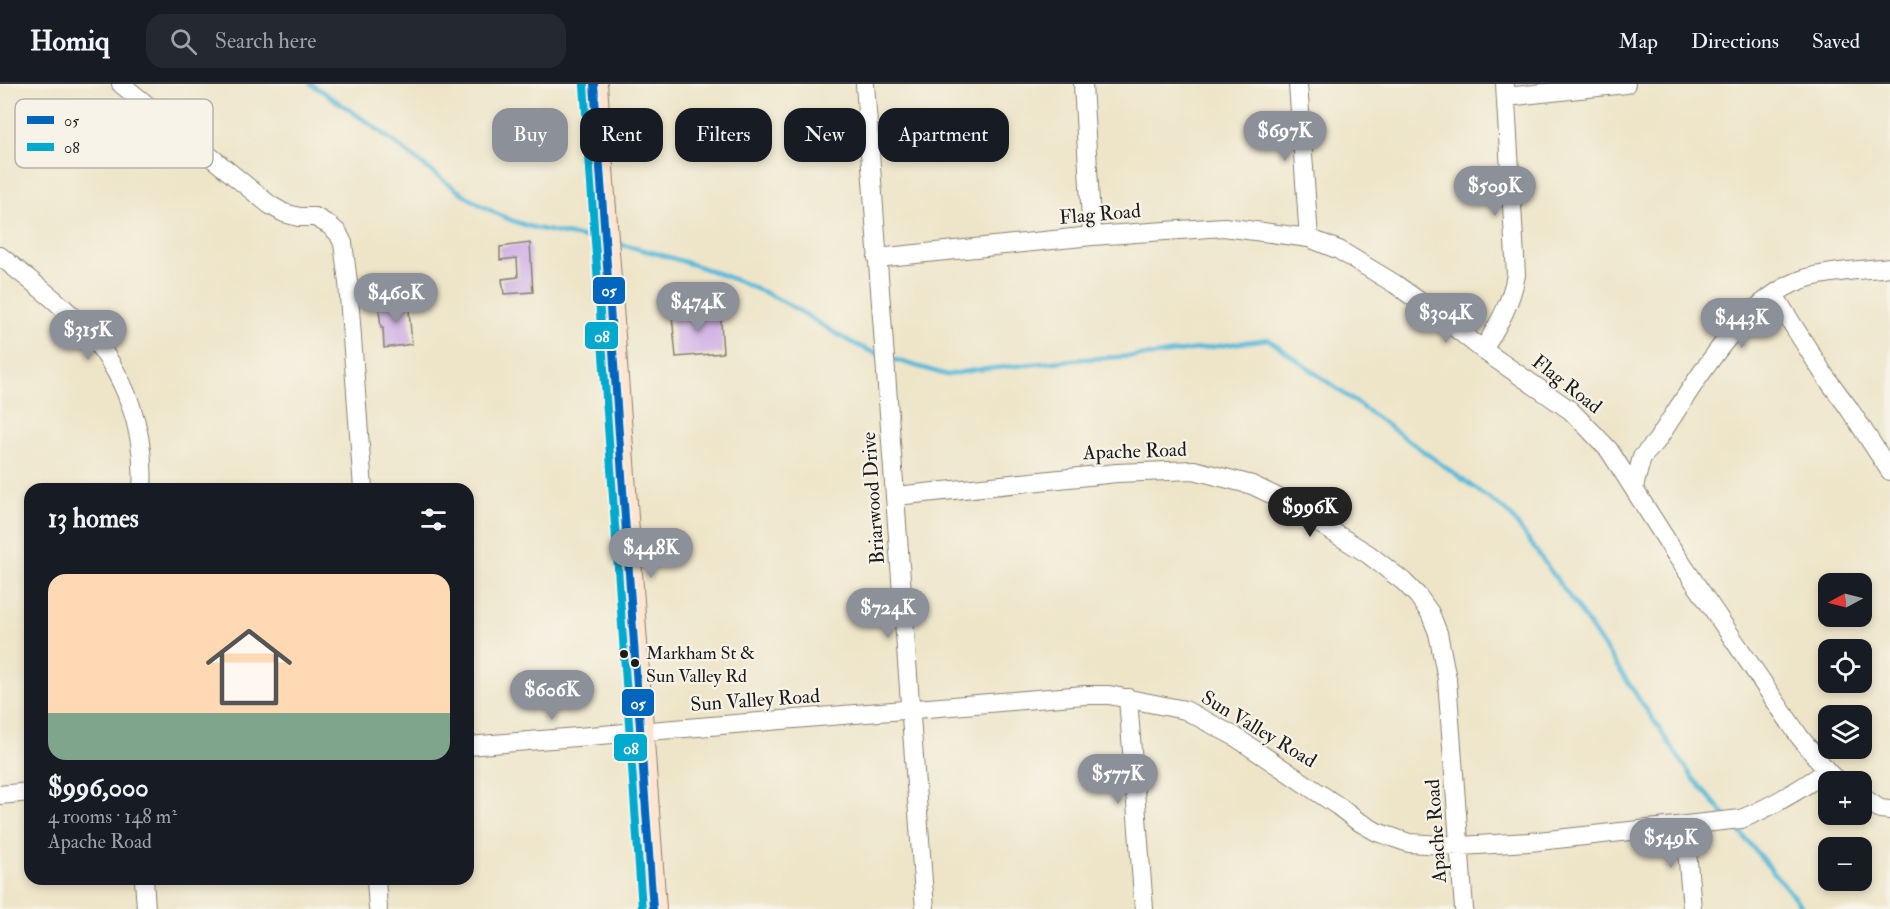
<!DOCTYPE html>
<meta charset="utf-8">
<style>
:root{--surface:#171b24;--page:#242831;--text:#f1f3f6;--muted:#9ea1a6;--line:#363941;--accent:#8c9099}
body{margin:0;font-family:"IM FELL Double Pica",serif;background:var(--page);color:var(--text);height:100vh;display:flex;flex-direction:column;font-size:22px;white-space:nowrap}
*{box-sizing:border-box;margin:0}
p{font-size:20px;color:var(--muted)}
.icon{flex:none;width:33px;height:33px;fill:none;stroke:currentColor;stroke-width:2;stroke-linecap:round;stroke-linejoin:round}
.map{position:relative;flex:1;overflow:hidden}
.drawer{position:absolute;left:24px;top:399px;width:450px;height:402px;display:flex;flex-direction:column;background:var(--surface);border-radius:18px;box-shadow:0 3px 9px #0003}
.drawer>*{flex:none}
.hud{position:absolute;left:492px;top:24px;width:570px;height:54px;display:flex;gap:12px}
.needle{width:39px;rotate:263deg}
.controls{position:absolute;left:1818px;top:489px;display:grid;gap:12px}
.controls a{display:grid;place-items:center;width:54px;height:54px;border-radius:12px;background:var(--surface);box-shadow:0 3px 9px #0003;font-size:30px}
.price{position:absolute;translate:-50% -51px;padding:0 14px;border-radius:21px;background:var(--accent);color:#fff;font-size:20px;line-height:39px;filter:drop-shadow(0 2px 3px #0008)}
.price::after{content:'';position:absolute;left:50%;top:36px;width:18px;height:14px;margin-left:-9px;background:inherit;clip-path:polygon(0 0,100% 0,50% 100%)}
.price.current{background:#222;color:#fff}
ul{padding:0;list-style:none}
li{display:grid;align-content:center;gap:12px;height:318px;padding:0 24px}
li+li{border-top:2px solid var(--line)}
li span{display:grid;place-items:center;height:186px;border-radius:18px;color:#555}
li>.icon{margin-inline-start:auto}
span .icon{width:108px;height:108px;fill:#fffc;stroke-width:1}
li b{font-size:26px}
h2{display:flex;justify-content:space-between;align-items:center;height:72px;padding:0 24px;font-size:26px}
.pill{padding:0 21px;border-radius:18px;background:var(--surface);box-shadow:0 3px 9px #0003;font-size:21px;line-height:54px}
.pill.current{background:var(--accent);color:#fff}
header{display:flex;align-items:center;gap:36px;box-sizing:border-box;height:84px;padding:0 30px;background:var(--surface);border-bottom:2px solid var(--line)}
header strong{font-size:28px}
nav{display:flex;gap:33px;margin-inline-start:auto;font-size:21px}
.search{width:420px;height:54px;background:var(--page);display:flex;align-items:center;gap:15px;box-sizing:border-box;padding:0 21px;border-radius:18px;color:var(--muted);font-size:22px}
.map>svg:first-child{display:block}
</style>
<header>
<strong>Homiq</strong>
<div class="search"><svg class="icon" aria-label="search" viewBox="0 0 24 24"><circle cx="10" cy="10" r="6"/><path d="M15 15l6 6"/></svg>Search here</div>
<nav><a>Map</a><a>Directions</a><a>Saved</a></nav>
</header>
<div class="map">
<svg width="1890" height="825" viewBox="0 0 1890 825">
<rect width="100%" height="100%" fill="#f7f3e8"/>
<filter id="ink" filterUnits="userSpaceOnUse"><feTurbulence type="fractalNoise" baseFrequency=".0167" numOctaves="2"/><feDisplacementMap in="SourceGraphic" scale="12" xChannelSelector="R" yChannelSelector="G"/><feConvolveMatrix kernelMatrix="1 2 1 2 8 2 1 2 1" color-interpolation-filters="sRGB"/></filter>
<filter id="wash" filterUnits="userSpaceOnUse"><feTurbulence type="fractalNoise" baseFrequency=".008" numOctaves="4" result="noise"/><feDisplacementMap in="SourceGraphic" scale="24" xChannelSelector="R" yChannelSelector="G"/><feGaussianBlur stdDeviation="1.35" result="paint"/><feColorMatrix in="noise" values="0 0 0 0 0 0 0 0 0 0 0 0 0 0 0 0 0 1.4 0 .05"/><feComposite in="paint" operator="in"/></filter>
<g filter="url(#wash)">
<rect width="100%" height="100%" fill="#eee5c9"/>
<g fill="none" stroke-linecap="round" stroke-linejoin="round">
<path stroke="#59b9d8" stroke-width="4.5" d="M311,0c25,17 51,33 75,52 41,31 89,74 139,89 23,7 48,10 72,15
M614,159c55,12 120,33 170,59 33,18 61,41 97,53
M889,274l58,17 28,-5 108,-11 72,-4 113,-16 241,174 72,100 111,164 33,38
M1733,740l71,85"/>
</g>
<g id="blocks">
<path fill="#d2b4e5" d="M530,159l3,49 -29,2 -2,-15 16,-2 -1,-19 -17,2v-13z
M408,215l4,45 -28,4 -1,-20h-2l-2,-18 3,-1 -1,-5z
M720,222l3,47 -47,4 -4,-42z"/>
</g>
</g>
<g filter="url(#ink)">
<use href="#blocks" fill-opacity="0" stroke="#858072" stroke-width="1.5"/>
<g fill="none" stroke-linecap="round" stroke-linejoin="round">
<defs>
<path id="minor" d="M121,0l149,121 14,8 15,4h16l14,8 9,8 5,10 5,39 15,207
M865,0l60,825
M1083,0l9,152
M1298,0l11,154
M1506,13l120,-13
M0,172c28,23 59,45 84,72 41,44 62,102 58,161
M877,174l215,-22 132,-9 85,11 30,12 56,34 49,35 39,31 87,60 20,20 19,20 67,105 123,181 28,35 11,11
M1774,211l51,81 23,31 42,64
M1483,266c15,-25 28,-46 33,-75l-11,-191
M1634,403l8,-30 14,-15c36,-54 84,-142 148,-163 24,-8 60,-9 86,-12
M896,412l221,-23 77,-3 58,15 25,12 91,57 35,27 15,15 12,17 8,20 9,46 17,230
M1128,614l16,211
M468,662l617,-51h24l76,15 49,26 104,70 18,14 21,12 32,11 51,3 69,-4 212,-23c31,-12 58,-29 86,-48
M0,711l30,-3
M1862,713l18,12 10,1
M1685,742l7,83
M144,795l2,30
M376,795l2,30"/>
<path id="secondary" d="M594,0l59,825"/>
</defs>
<use href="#minor" stroke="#858072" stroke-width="20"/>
<use href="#secondary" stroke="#858072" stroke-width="28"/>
<use href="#minor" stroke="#fff" stroke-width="18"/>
<use href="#secondary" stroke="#fde5d0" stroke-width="26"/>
<defs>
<path id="bus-1" d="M594,0l59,825"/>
<path id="bus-2" d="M584,1l58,824"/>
</defs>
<use href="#bus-1" stroke="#f7f3e8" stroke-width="12"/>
<use href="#bus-2" stroke="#f7f3e8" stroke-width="12"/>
<use href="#bus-1" stroke="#0065bd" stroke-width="8"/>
<use href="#bus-2" stroke="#00a9ce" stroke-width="8"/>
</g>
</g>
<g fill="#1c1c1c" stroke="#f7f3e8" stroke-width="2">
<circle cx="624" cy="570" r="5"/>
<circle cx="635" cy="579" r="5"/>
</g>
<g text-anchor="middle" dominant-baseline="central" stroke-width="4.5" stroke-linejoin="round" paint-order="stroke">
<g font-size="18" fill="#1c1c1c" stroke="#f7f3e8" text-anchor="start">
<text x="646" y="569">Markham St &amp;<tspan x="646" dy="23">Sun Valley Rd</tspan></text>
</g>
<g font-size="20" fill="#1c1c1c" stroke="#f7f3e8">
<text transform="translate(1100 130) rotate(-5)">Flag Road</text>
<text transform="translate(1567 300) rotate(38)">Flag Road</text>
<text transform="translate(1135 367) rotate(-2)">Apache Road</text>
<text transform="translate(873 414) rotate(-94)">Briarwood Drive</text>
<text transform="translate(755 616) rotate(-4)">Sun Valley Road</text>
<text transform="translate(1259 645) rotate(31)">Sun Valley Road</text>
<text transform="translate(1436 747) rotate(-94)">Apache Road</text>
</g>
</g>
<rect x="15" y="15" width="198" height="69" rx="9" fill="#f7f3e8" stroke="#b5b2ab" stroke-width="1.5"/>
<rect x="27" y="32" width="27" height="8" fill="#0065bd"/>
<rect x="27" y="59" width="27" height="8" fill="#00a9ce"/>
<g font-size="16" fill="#1c1c1c">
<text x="64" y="42">05</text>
<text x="64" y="69">08</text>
</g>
<g stroke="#f7f3e8" stroke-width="2">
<rect x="592" y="192" width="34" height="29" rx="6" fill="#0065bd"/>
<rect x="584" y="237" width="35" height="29" rx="6" fill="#00a9ce"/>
<rect x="621" y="604" width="34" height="29" rx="6" fill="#0065bd"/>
<rect x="613" y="649" width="35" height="29" rx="6" fill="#00a9ce"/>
</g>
<g font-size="16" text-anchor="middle" font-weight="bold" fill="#fff">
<text x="609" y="212">05</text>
<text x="602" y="258">08</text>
<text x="638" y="625">05</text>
<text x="631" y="670">08</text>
</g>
</svg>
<div class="controls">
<a><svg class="needle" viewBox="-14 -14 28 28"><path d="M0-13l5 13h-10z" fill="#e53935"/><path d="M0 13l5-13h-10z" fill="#9ea1a6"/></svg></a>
<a><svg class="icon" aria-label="locate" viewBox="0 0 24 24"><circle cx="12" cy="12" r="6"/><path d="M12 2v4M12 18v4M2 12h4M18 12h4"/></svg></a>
<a><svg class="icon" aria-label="layers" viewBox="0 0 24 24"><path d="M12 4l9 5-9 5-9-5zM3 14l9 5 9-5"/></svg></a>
<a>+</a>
<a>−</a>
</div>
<b class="price" style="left:1285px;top:78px">$697K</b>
<b class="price" style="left:1495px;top:133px">$509K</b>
<b class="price" style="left:396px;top:240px">$460K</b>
<b class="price" style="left:698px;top:249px">$474K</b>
<b class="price" style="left:1446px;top:260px">$304K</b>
<b class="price" style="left:1742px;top:265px">$443K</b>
<b class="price" style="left:88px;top:277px">$315K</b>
<b class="price current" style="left:1310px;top:454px">$996K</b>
<b class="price" style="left:651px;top:495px">$448K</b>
<b class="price" style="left:888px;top:555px">$724K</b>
<b class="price" style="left:552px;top:637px">$606K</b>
<b class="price" style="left:1118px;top:721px">$577K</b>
<b class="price" style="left:1671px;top:785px">$549K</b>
<div class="hud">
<a class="pill current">Buy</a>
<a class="pill">Rent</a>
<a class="pill">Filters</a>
<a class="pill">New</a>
<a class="pill">Apartment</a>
</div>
<section class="drawer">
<h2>13 homes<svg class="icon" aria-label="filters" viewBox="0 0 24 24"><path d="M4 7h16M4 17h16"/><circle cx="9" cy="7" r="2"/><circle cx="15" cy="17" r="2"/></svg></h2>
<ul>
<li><span style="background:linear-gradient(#ffd9b3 75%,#7fa58c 0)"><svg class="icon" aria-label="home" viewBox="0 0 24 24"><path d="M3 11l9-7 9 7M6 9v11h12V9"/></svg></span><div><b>$996,000</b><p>4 rooms · 148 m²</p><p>Apache Road</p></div></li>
</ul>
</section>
</div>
